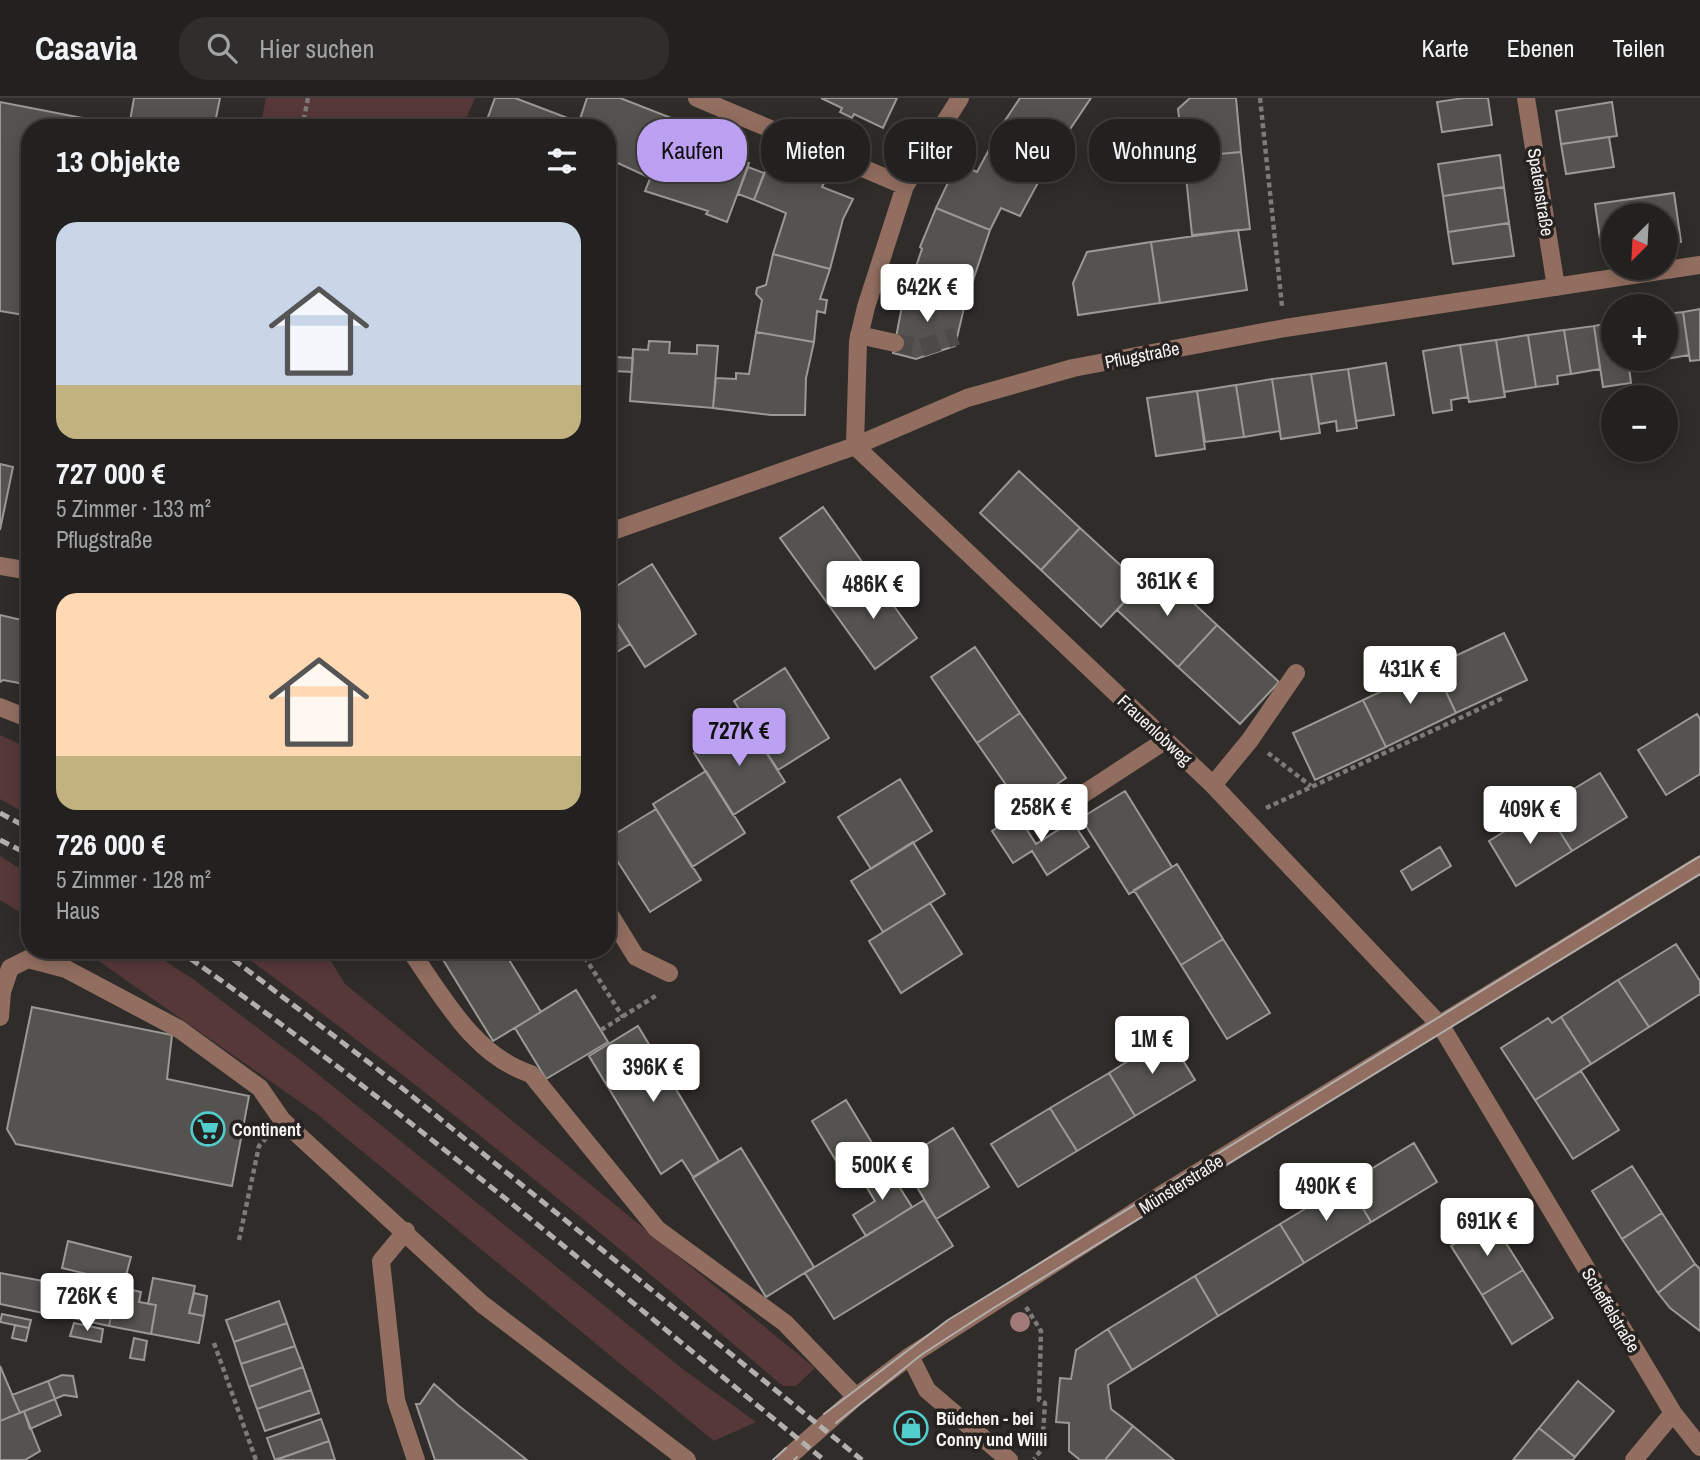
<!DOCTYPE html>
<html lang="de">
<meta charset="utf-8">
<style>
:root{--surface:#23211f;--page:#2f2e2c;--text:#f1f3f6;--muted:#a3a3a4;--line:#403e3d;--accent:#bca0f2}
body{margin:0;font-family:"Archivo Narrow",sans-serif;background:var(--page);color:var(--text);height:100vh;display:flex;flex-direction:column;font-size:26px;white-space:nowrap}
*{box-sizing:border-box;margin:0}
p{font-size:23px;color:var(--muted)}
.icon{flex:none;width:38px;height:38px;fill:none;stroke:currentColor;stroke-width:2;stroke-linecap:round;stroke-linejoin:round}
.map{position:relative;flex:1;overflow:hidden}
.drawer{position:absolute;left:21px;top:21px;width:595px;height:840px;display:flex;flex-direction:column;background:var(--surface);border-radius:28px;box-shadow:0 4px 18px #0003,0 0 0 2px var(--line)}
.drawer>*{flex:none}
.top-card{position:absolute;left:637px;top:21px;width:665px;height:63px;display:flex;gap:14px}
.needle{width:46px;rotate:204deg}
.fabs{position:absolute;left:1601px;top:105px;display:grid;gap:14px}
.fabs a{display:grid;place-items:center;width:77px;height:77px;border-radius:50%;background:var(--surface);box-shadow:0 4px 18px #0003,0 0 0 2px var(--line);font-size:35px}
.price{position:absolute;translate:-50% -60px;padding:0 16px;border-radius:7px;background:#fff;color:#222;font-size:23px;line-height:46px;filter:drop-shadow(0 2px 4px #0008)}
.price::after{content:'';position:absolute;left:50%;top:42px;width:21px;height:16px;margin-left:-10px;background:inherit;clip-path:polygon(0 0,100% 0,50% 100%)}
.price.on{background:var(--accent);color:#111}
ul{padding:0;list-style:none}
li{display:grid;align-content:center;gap:14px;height:371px;padding:0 35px}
li span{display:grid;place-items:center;height:217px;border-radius:21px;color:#555}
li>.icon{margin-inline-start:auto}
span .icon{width:126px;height:126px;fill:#fffc;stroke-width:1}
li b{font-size:30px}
h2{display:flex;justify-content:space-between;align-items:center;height:84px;padding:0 35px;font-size:30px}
.tag{padding:0 24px;border-radius:28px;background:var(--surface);box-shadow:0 4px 18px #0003,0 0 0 2px var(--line);font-size:24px;line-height:63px}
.tag.on{background:var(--accent);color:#111}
header{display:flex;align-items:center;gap:42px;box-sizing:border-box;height:98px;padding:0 35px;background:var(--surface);border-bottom:2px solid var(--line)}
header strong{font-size:33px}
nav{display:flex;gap:38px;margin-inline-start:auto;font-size:24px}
.search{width:490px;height:63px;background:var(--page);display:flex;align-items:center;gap:18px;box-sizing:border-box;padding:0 24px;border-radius:28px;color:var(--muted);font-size:26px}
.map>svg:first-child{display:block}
</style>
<header>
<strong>Casavia</strong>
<div class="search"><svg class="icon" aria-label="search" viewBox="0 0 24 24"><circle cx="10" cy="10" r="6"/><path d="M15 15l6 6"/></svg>Hier suchen</div>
<nav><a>Karte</a><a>Ebenen</a><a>Teilen</a></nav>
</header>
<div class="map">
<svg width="1700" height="1362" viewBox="0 0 1700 1362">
<rect width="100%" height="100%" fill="#2f2c29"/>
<path fill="#573839" d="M266,0h209l-13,30h-202z
M0,637l30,14v67l-30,-17z
M0,758l30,19v43l-30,-18z
M83,852h65l45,29 111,84 380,307 72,52 -42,19 -397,-327z
M236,852h88l21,34 470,384 -19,18h-13c-178,-151 -358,-299 -547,-436z"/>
<path fill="#54534f" stroke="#9a9995" stroke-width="2" d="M134,0h86l-6,30h-184v188l-30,-5v-209l129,25z
M495,0h20l63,24 -1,5 -93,1z
M587,0h33l54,21 -24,59 -43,-20v-30h-30z
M821,0h76l-14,30 -29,-14 -2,4 -12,-6 2,-4z
M1020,0h71l-37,55 -50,-31z
M1190,0h46l5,54 -57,5 -6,-48z
M1464,0h24l4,27 -50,7 -5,-30z
M1612,4l5,34 -56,8 -5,-33z
M1004,24l50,31 -34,63 -19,-8 -11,22 -54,-22 16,-34 9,4 5,-11 11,5z
M669,34l80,31 -22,59 -21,-8 2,-3 -63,-20z
M1609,39l5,30 -48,7 -5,-30z
M1241,54l9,77 -58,6 -8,-78z
M1500,57l4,32 -61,9 -5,-32z
M748,69l16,6 -10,27 -16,-6z
M767,69l43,16 2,-5 12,5 -2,4 31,12 -10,20 -13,50 -57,-15 13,-41 -32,-13z
M1504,89l5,36 -61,9 -5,-36z
M1674,95l7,49 -15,2v-29h-52v37l-12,1 -7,-49z
M936,110l54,22 -25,74 -56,-17 13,-38 -2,-2z
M1509,125l5,33 -61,8 -5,-32z
M1238,132l9,60 -87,13 -9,-61z
M1151,144l9,61 -82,12 -5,-32 14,-31z
M773,156l57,15 -10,30 7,1 -2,13 -8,-2 -3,31 -58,-10 6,-32 -6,-6 1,-6 9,-3z
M909,189l56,17 -10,42 -39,13 -23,-6 9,-47z
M1700,211v51l-10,1 -7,-49z
M1683,214l6,43 -23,4v-45z
M1614,224v37h14l3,24 -28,4 -9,-61z
M1594,228l6,43 -29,5 -7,-44z
M1564,232l7,44 -14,2 1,8 -22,3 -8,-52z
M756,234l58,10 -8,36 -1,37h-34l-58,-7 3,-30 20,1v-6l13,1z
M1528,237l8,52 -32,5 -8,-52z
M1496,242l9,57 -36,5 -9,-57z
M649,243l21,1 -1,11 28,1v-9l21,1 -5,62 -83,-7 3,-52 15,1z
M1460,247l8,52 -17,3 1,10 -19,3 -10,-62z
M614,259l19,1 -1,14 -19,-1z
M1386,265l8,52 -38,6 -8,-52z
M1348,271l9,59 -20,3 -1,-10 -17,3 -8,-50z
M1311,276l9,59 -39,6 -9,-60z
M1272,281l8,52 -36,6 -8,-52z
M1236,287l8,52 -39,5 -8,-51z
M1197,293l8,58 -49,7 -9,-58z
M0,366l13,3 -13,63z
M1019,373l61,57 -39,42 -61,-57z
M823,409l47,66 -42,31 -48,-66z
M1080,430l61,56 -40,43 -60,-57z
M652,466l44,70 -51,33 -38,-60v-15z
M1156,470l61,57 -39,42 -61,-57z
M870,475l47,65 -42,31 -47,-65z
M607,509l23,37 -23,14z
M0,517l30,7v63l-27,-5 -3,2z
M1217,527l62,57 -39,42 -62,-57z
M1504,535l23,47 -71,33 -22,-47z
M975,549l45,66 -43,30 -46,-66z
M1434,568l22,47 -70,34 -23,-47z
M785,570l44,70 -51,32 -44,-69z
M1363,602l23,47 -71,33 -22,-47z
M1020,615l46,65 -44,30 -45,-65z
M1697,616l3,5v55l-34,21 -28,-45z
M746,623l39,61 -52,33 -39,-62z
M706,673l39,62 -53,34 -39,-63z
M1600,675l27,44 -55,34 -28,-44z
M900,681l32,52 -61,38 -33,-52z
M1125,693l47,76 -43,27 -48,-76z
M1544,709l28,44 -56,35 -27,-45z
M656,711l45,71 -51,32 -43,-67v-6z
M1017,716l19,30 36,-23 17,26 -42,28 -15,-24 -19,12 -21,-32z
M913,744l32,52 -62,38 -32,-51z
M1440,749l11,19 -39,24 -11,-19z
M1177,766l46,75 -42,26 -47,-75z
M930,805l32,51 -61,39 -32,-52z
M1223,841l47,74 -43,26 -46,-74z
M1676,846l24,37v13l-51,33 -31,-47z
M437,852h66l38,62 -48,29z
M1618,882l31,47 -58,37 -30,-47z
M576,892l32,52 -62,37 -31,-51z
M32,909l140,28 -5,44 82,17 -17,90 -216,-42 -9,-15z
M1561,919l30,47 -56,36 -34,-52 47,-30 4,5z
M638,928l81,135 -26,16 -11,-17 -21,14 -72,-118z
M1168,938l27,44 -60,36 -26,-43z
M1581,973l38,59 -46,29 -38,-59z
M1109,975l26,43 -58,35 -27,-43z
M846,1002l40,66 -34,21 -40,-66z
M1050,1010l27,43 -59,36 -27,-43z
M953,1030l36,59 -53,32 -35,-59z
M1414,1045l23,39 -66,40 -23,-39z
M741,1050l73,119 -48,30 -73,-119z
M886,1068l26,41 -46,29 -13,-21 22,-14 -12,-20z
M1632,1068l30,47 -40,26 -30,-48z
M1348,1085l23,39 -67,41 -24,-39z
M924,1102l29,46 -119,73 -29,-46z
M1662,1115l33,51 -37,29 -36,-54z
M1492,1123l31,49 -41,25 -31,-49z
M1280,1126l24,39 -86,53 -23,-40z
M68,1143l63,16 -7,26 -62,-15z
M1695,1166l5,5v62l-30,-23 -12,-15z
M1523,1172l30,48 -41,26 -30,-49z
M0,1175l54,10 -6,31 -48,-10z
M1195,1178l23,40 -86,54 -24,-41z
M153,1180l42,8 -6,27 15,3 -5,27 -48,-9 5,-29 -8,-1z
M93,1185l13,2 -2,10 11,2 -6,29 -36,-8 6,-28 13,2z
M128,1191l13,3 -2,10 17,3 -5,29 -42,-8 6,-29 11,2z
M194,1195l13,3 -3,20 -15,-3z
M279,1203l8,22 -53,19 -8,-22z
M2,1216l29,6 -2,8 -29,-6z
M74,1225l29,6 -2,13 -31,-6z
M287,1225l8,23 -54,18 -7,-22z
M15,1227l14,3 -3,13 -14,-3z
M1108,1231l24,41 -24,15 3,24 22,17 -28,34h-25l-11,-9v-28l-13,-1 4,-44 11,1 5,-29z
M134,1240l13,3 -3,19 -14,-2z
M295,1248l8,21 -54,20 -8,-23z
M0,1268l20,47 -20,8z
M303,1269l8,23 -54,19 -8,-22z
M62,1277l11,1 4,21 -13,-2 -9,4 -7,-18z
M48,1283l7,18 -35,14 -8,-18z
M1578,1283l36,30 -39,46 -36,-29z
M434,1286l25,22 68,54h-92l-19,-56h4z
M311,1292l8,23 -54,18 -8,-22z
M55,1301l6,16 -31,14 -6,-18z
M24,1313l16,40 -15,9h-25v-39z
M321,1321l8,22 -54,19 -8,-22z
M907,1321l15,12 -9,11 -15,-12z
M1133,1328l41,34h-69z
M1539,1330l36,29 -2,3h-60z
M329,1343l6,19h-59z"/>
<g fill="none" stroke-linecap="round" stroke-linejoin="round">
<path stroke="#4d4a47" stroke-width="18" stroke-dasharray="18 9" stroke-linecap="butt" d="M895,245l26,5 36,-12"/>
<path stroke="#7d7a78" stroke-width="4.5" stroke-dasharray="5 3.5" stroke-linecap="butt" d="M1260,0l22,208
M302,30l6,-30
M1268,655l43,33
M1266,710l237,-110
M580,852l43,67
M601,932l56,-35
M239,1142l20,-94 8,-9
M1026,1209l15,24 -2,69 6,3 -3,46 -8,10
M214,1245l42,117"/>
<path stroke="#926e60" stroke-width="18" d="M697,0l208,88
M1526,0l30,189
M859,237l36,8
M855,348l358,339 228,241 232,387 27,34
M855,348l3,-105 8,-34 39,-121 55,-88
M607,435l248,-87 112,-48 106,-30 212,-40 415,-63
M0,468l30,5
M0,609l30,12
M1213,687l37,-45 46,-67
M1045,721l121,-79
M607,812l29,47 33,16
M410,852c33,47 64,106 121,124l126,155 128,94 71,74
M0,919l2,-25 8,-24 18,-9 38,10 113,60 81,59 22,32 200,184 205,156
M406,1133l-25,30 15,139 20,60
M910,1258l17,34 82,70
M785,1362l71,-63 54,-41 254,-163 536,-328
M1634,1362l39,-47"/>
<path stroke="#b2afad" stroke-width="2" d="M824,1316l124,-94 752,-464
M836,1325l85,-68 71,-46 708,-435
M773,1362l13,-12
M794,1362l3,-3"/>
<path stroke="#b2afad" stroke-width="5" stroke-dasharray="10 5" stroke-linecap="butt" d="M0,715l30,16
M0,742l30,15
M178,852c225,157 434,337 646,510
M221,852l176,134 465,376"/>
</g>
<circle fill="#a17979" cx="1020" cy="1224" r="10"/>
<defs>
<symbol id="supermarket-ring" viewBox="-11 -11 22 22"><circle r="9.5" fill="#252220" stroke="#52cdce" stroke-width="1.5"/><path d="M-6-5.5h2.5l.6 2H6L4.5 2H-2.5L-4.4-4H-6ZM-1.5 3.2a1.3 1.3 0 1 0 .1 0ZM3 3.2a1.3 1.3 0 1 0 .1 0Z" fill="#52cdce"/></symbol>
<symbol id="shop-ring" viewBox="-11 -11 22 22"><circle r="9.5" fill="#252220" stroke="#52cdce" stroke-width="1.5"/><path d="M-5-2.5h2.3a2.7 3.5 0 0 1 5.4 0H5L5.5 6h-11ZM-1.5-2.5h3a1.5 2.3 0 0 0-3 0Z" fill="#52cdce"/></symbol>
</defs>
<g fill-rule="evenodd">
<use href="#supermarket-ring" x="189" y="1012" width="38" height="38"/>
<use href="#shop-ring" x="892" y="1311" width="38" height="38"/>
</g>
<g text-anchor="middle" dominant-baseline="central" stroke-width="7" stroke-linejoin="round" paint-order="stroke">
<g font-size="18" fill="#f6f4f2" stroke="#252220">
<text transform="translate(1541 94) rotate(81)">Spatenstraße</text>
<text transform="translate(1142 257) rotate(-11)">Pflugstraße</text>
<text transform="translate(1155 632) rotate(43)">Frauenlobweg</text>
<text transform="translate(1181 1086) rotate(-32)">Münsterstraße</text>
<text transform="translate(1611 1212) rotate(59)">Scheffelstraße</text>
</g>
<g font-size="18" font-weight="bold" fill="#f6f4f2" stroke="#252220" text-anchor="start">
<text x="232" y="1031">Continent</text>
<text x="936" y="1320">Büdchen - bei<tspan x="936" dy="21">Conny und Willi</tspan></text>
</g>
</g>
</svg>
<div class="fabs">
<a><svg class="needle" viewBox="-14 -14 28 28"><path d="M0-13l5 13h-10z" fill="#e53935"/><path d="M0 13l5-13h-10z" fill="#a3a3a4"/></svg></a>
<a>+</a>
<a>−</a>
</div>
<b class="price" style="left:927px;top:226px">642K €</b>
<b class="price" style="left:1167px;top:520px">361K €</b>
<b class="price" style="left:873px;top:523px">486K €</b>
<b class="price" style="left:1410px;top:608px">431K €</b>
<b class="price on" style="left:739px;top:670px">727K €</b>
<b class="price" style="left:1041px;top:746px">258K €</b>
<b class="price" style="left:1530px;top:748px">409K €</b>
<b class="price" style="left:1152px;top:978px">1M €</b>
<b class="price" style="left:653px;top:1006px">396K €</b>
<b class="price" style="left:882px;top:1104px">500K €</b>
<b class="price" style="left:1326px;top:1125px">490K €</b>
<b class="price" style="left:1487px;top:1160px">691K €</b>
<b class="price" style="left:87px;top:1235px">726K €</b>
<div class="top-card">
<a class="tag on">Kaufen</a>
<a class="tag">Mieten</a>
<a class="tag">Filter</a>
<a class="tag">Neu</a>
<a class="tag">Wohnung</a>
</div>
<section class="drawer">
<h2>13 Objekte<svg class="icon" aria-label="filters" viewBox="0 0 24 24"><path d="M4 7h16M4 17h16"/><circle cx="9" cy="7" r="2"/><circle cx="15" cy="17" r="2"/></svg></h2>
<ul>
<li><span style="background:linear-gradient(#c9d6e8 75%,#c2b280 0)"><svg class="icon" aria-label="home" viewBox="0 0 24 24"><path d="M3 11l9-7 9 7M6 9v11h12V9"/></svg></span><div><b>727 000 €</b><p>5 Zimmer · 133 m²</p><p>Pflugstraße</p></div></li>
<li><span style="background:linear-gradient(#ffd9b3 75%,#c2b280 0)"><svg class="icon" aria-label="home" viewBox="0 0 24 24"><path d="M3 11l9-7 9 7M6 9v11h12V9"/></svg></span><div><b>726 000 €</b><p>5 Zimmer · 128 m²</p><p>Haus</p></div></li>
</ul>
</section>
</div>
